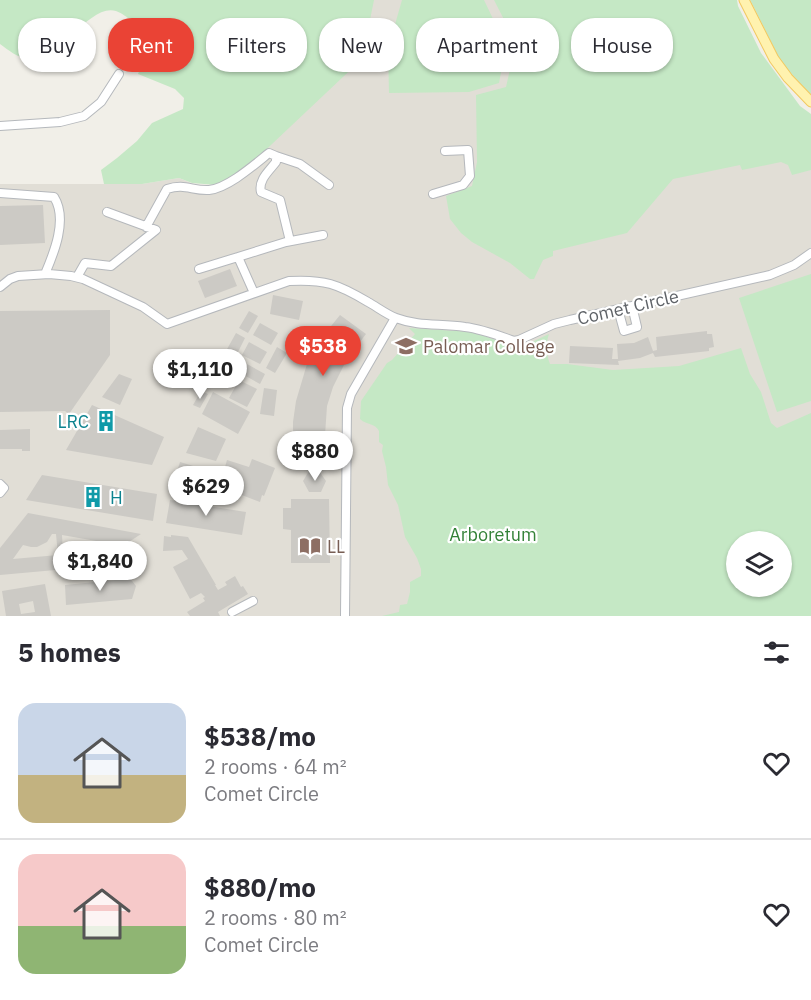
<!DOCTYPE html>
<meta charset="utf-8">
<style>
:root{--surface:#fff;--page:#f7f7f7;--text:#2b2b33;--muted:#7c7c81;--line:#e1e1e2;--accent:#ea4335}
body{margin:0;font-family:"IBM Plex Sans",sans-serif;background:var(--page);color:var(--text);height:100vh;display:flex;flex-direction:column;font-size:22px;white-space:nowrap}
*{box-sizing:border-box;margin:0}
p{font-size:20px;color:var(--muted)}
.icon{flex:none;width:33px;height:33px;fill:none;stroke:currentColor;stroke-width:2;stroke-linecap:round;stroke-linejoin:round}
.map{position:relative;height:616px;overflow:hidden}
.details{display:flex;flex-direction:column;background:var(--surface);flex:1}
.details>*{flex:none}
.top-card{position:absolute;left:18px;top:18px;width:776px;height:54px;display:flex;gap:12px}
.tools{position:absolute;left:726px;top:531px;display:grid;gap:12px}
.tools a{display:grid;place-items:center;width:66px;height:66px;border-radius:50%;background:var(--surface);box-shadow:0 2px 4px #0004;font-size:30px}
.price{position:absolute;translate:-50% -51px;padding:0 14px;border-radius:21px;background:#fff;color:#222;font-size:20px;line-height:39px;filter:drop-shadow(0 2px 3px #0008)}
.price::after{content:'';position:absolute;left:50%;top:36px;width:18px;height:14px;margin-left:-9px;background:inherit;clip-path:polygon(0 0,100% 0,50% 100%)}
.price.on{background:var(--accent);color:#fff}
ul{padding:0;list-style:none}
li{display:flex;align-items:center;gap:18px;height:150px;padding:0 18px}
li+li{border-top:2px solid var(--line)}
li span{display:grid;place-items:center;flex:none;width:168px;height:120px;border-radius:18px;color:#555}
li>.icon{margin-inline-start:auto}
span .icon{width:72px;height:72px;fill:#fffc;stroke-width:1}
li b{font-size:26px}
h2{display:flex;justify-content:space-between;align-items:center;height:72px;padding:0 18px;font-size:26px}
.pill{padding:0 21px;border-radius:24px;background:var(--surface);box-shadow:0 2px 4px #0004;font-size:21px;line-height:54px}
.pill.on{background:var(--accent);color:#fff}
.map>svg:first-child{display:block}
</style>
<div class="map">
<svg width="811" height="616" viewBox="0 0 811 616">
<rect width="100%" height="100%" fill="#f1efe8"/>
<path fill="#e1ded6" d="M250,0h345l216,128v382l-75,32 -2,74h-734v-432h142l37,-6 17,7h20z"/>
<path fill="#c5e8c5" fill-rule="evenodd" d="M0,0h374l-12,59 -124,117 -22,9 -24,-2 -13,-5 -37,6h-38l-3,-14 16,-12 20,-17 15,-18 31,-14 1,-11 -9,-9 -37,-15 5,-12 -11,-41c-4,-3 -10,-8 -16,-10 -27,-8 -56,50 -87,48 -11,-1 -21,-9 -29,-15z
M402,0h82l22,46 -7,37 -30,9 -80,1 -1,-44z
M494,0h243l1,6 23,47 39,53 11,8v56l-19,5 -4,-10 -7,-3 -39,8 -2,-5 -67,14 -46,54 -74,18v5l-10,4 -9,19h-4l-20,-16 -38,-21 -11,-9 -11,-14 -4,-23 26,-10 5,-24 -1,-67 30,-8 10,-44z
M750,0h61v96l-30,-34z
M811,274v127l-34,11 -38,-114z
M409,328l64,4 20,7 22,11 34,-16c-4,12 -3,19 1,30h17l46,6 66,-4 62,-18 9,26 11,18 10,31 6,5 34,-15v203h-429l17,-4 1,-7 7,-1 3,-12v-10l11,-6v-7l-4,-11 -12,-21 -7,-32 -10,-20 -2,-18 -4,-16 1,-6 -4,-3v-11c-4,-8 -13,-6 -19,-12l1,-18 26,-38 5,-3 23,-26zM736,542h46v44h-46z"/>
<path fill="#cccac5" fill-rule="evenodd" d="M43,205l2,38 -45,2v-39z
M230,269l7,17 -32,12 -7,-17z
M273,295l30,6 -4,19 -29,-6z
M110,310v45l-41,59 -4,-3 -65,1v-101z
M249,311l9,5 -10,17 -9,-5z
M340,315l26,19 -19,25 -14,28 -6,19 -2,29h-10v3l-22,-1v-15l3,-21 11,-37 12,-23z
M260,323l18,10 -7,12 -18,-10z
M707,331v3h5l2,13 -5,1v3l-54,6 -2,-4 -13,5 -22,3 1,4 -50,-2 1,-17 43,2 -1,11h6l-1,-15 17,-1 14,-6 5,14 4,-1 -1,-13z
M236,333l9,5 -9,18 -10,-5z
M249,342l18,10 -7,12 -18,-9z
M277,347l10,6 -12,20 -9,-5z
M233,360l7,4 -12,21 -8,-5 10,-19 2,1z
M247,364l18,10 -5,10 -18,-10z
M119,374l13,5 -12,26 -18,-8z
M239,380l18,9 -10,18 -18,-9z
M264,388l13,2 -3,26 -14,-2z
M201,391l7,3 -8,14 -7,-3z
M213,392l37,20 -12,22 -36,-20z
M92,405l72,32 -12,28 -86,-15z
M198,427l28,12 -10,22 -30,-8z
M30,429v22h-8v-2h-22v-19z
M252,459l23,9 -11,28 -2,-1 -2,7 -21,-8 1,-4 -27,-9 -6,15 -34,-11 7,-23 40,12 2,-8 3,1 2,-7 22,7z
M309,471h10l7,10 -5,11h-12l-6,-11z
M42,475l115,19 -4,27 -127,-21z
M291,499h38l1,64h-39v-33l-8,-1v-21h8z
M170,500l76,12 -4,23 -76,-12z
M28,513l113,21 -12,8v6h3l1,15 -133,12v-27zM52,534h4l2,21 -45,4 10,-14 8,2h6l10,-5zM62,535l63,11 2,-2v5l-64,5z
M171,535l17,2 28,48h-1l3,5 9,-5 -2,-3 10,-6 6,11 2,-1 5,8 -30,18 2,4h-30l-3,-4 18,-11 -2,-3 2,-1 -4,-4 -11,6 -17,-32 15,-8 -6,-9 -19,1 1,-15 7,1z
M129,577l7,9 -4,13 -66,6 -1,-20 61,-6z
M45,584l6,32h-45l-4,-25zM33,601l2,11 -14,2 -2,-10z"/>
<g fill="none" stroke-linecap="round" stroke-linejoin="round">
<defs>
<path id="minor" d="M0,126l60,-4 24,-6 17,-14 18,-28
M276,156l24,8 29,21
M0,193l54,4c14,22 0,56 -9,77
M433,194l30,-9 7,-9 -2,-26 -23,1
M146,227l21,-38c18,-6 25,2 42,1 19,-2 45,-25 60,-37l7,3v6c-7,9 -18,18 -15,30l19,8 10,41
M238,257l48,-15 37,-7
M199,269l39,-12 16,36
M77,277l8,-14 26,3 45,-36 -49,-18
M0,287l10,-8 8,-3 31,-2 22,2 12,3 60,28 24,17 122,-43c35,-2 49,3 79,21 9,5 18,12 28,16 24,9 44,5 69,9 17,2 32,8 49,14l5,-1 35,-16 16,-4 200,-45 24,-10 17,-12
M618,309l6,22 13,-4 -5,-21
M0,484l4,4 -4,5
M232,612l21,-11
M345,616l2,-208 4,-14 44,-76"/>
<path id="major" d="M744,0l30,59 14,19 23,24"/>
</defs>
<use href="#minor" stroke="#b5b8bc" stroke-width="10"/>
<use href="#major" stroke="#f2c960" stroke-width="11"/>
<use href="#minor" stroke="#fff" stroke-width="8"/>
<use href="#major" stroke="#fff2af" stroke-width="9"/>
</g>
<defs>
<symbol id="university-bare" viewBox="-9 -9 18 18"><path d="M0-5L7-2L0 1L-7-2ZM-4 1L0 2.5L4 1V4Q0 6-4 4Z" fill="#8d6e63" stroke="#fff" stroke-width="2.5" paint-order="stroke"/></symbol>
<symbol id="building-bare" viewBox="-9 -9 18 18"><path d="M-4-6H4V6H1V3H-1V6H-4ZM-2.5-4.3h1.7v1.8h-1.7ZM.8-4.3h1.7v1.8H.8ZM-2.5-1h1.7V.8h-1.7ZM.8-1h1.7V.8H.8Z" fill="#0f9aa8" stroke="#fff" stroke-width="2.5" paint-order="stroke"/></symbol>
<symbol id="library-bare" viewBox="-9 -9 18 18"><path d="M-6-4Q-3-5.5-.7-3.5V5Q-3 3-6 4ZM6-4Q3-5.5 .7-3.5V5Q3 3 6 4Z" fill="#8d6e63" stroke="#fff" stroke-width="2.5" paint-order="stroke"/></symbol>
</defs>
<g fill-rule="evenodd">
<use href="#university-bare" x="391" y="331" width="30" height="30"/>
<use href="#building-bare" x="91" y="406" width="30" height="30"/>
<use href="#building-bare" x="78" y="482" width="30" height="30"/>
<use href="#library-bare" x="295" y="531" width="30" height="30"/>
</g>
<g text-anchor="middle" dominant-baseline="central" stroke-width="4.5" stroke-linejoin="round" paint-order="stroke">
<g font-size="18" fill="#5f6368" stroke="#fff">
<text transform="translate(628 307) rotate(-13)">Comet Circle</text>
</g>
<g font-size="18" fill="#785e54" stroke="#fff" text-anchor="start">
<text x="423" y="346">Palomar College</text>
<text x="327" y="546">LL</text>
</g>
<g font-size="18" fill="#0d838f" stroke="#fff" text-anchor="end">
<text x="89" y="421">LRC</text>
<text x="110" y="497" text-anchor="start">H</text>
</g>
<g font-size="18" fill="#348238" stroke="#fff">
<text x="493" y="534">Arboretum</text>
</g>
</g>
</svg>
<div class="tools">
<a><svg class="icon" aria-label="layers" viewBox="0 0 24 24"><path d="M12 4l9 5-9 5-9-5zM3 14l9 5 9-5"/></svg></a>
</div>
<b class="price on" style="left:323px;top:377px">$538</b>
<b class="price" style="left:200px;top:400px">$1,110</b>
<b class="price" style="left:315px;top:482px">$880</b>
<b class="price" style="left:206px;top:517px">$629</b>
<b class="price" style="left:100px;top:592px">$1,840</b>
<div class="top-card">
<a class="pill">Buy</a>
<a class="pill on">Rent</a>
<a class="pill">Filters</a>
<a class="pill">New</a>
<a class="pill">Apartment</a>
<a class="pill">House</a>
</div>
</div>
<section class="details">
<h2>5 homes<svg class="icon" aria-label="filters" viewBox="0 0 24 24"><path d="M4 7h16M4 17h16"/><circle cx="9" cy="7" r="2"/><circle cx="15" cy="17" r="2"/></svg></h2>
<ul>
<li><span style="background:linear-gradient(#c9d6e8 60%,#c2b280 0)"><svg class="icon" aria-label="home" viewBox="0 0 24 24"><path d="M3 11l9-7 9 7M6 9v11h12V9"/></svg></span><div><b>$538/mo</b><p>2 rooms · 64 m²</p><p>Comet Circle</p></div><svg class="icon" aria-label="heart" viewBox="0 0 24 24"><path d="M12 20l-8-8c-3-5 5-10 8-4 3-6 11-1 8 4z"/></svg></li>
<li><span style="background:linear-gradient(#f6c9c9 60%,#8fb573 0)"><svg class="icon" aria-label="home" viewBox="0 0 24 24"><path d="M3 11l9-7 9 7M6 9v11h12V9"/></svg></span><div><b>$880/mo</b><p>2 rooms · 80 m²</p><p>Comet Circle</p></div><svg class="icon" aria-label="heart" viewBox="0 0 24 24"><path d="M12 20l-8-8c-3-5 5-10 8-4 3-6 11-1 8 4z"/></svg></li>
</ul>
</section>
